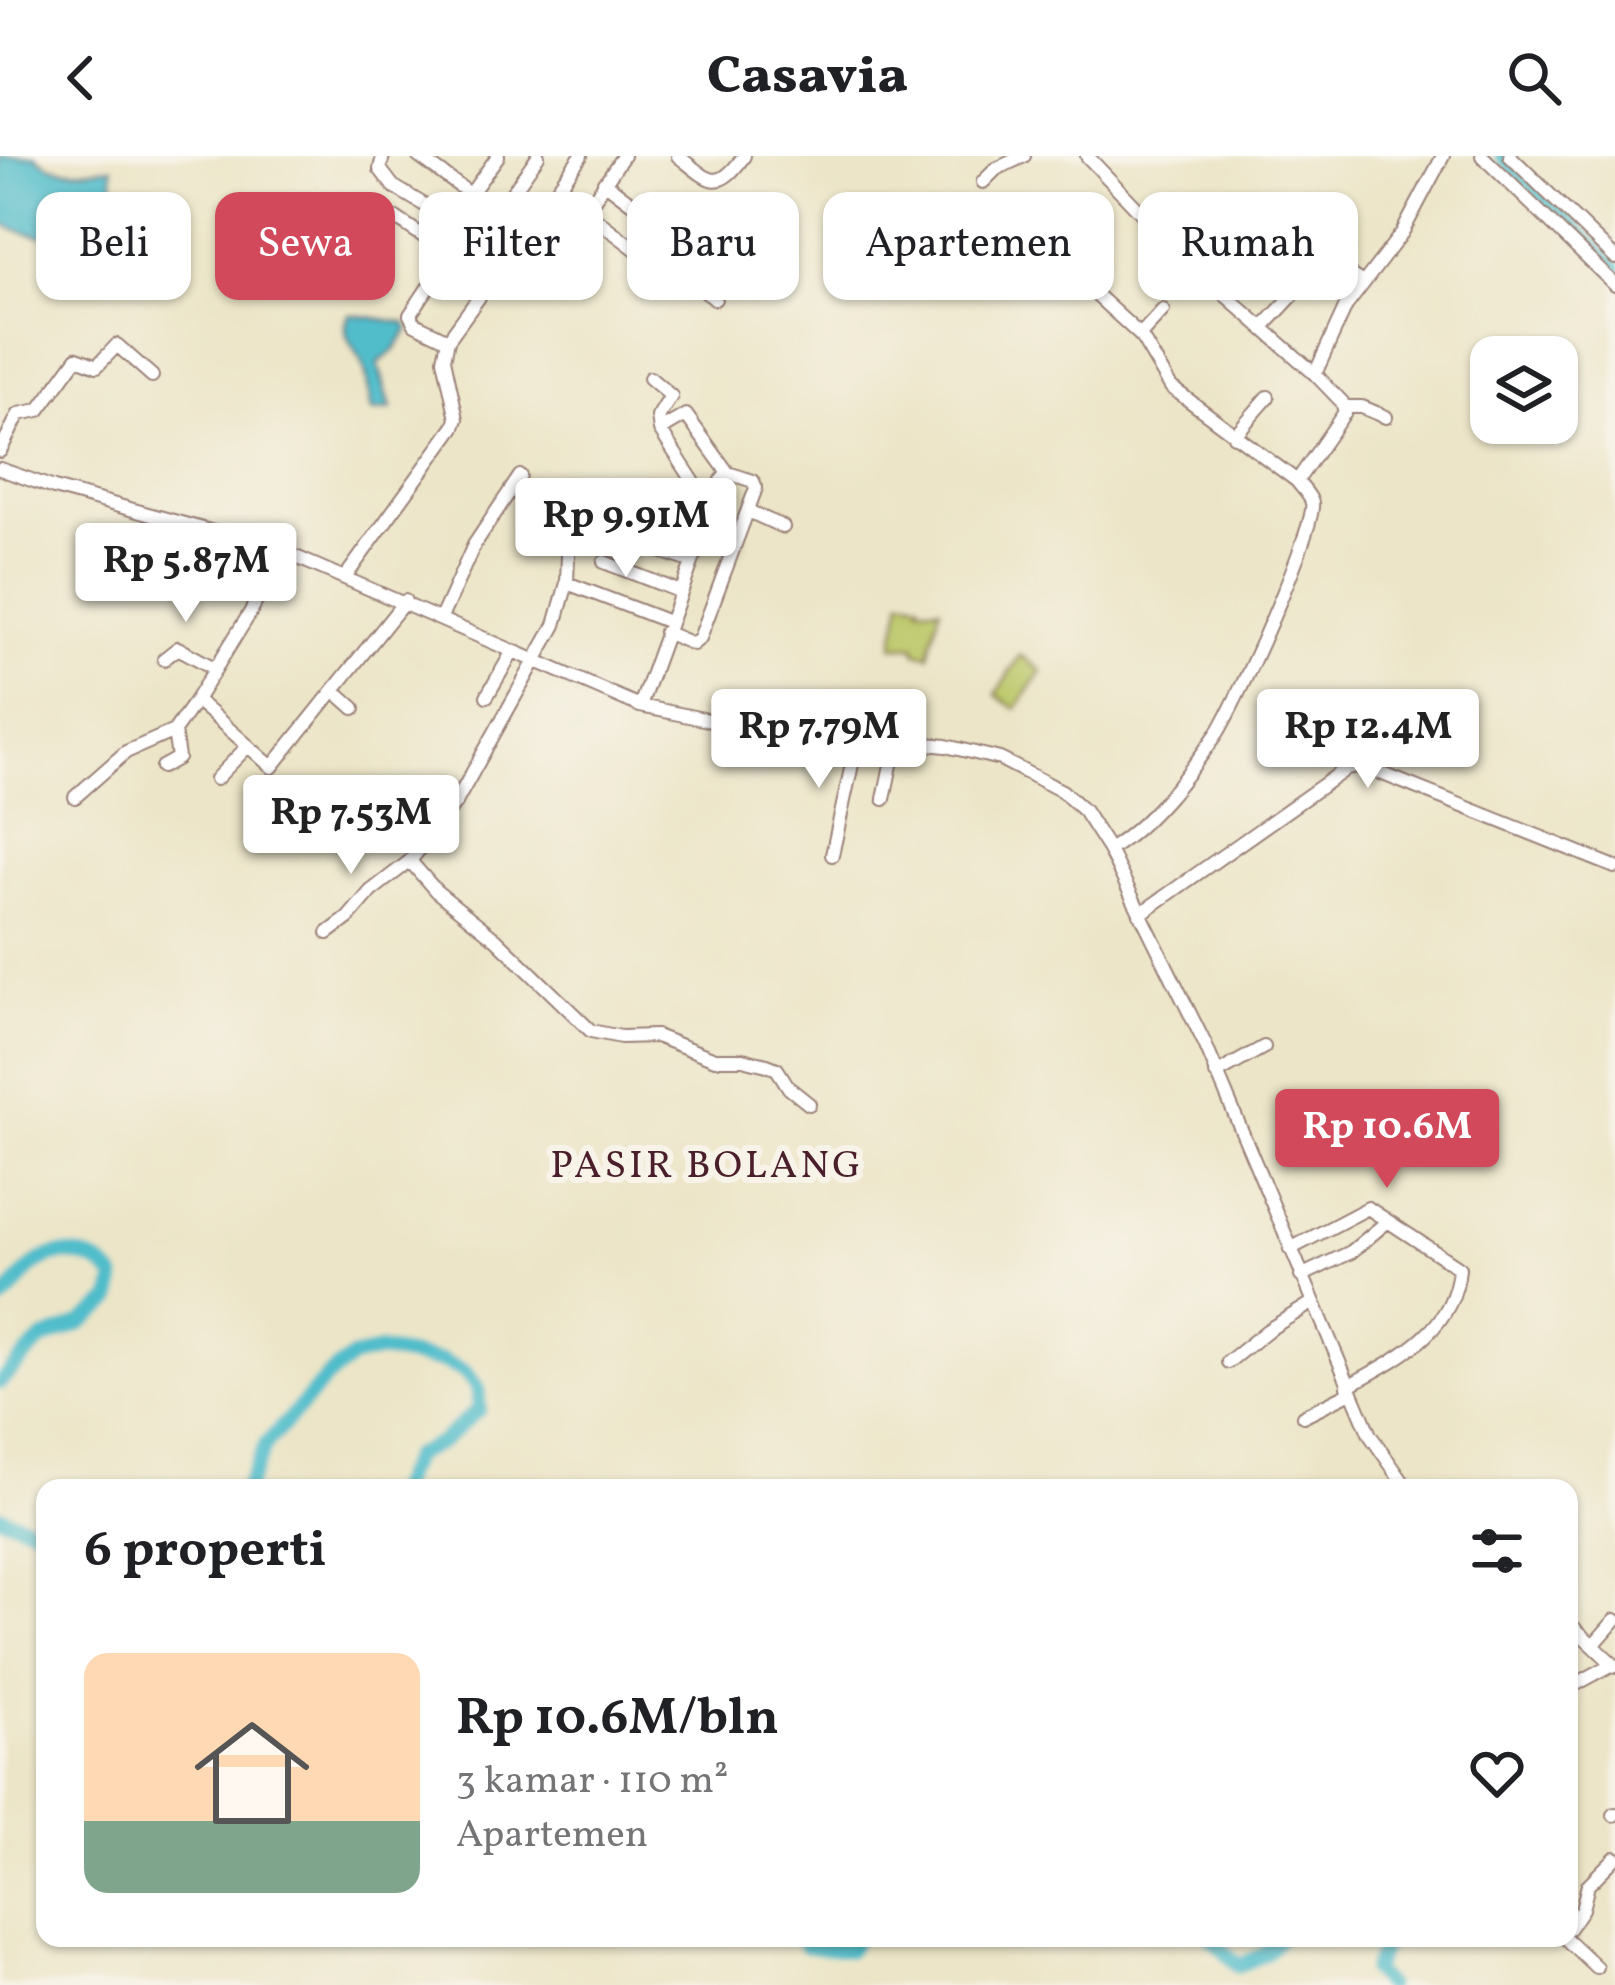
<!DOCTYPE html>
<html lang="id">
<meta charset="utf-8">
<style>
:root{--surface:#fff;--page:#f2f2f2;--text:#202124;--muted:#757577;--accent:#d1495b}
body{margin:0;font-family:Vollkorn,serif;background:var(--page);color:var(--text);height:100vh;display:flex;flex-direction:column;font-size:45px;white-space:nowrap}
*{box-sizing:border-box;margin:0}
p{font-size:39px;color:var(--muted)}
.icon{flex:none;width:66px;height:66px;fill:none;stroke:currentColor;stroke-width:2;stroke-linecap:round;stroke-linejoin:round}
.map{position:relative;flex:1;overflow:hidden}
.drawer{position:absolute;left:36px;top:1323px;width:1542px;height:468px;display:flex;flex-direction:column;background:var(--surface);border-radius:24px;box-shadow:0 3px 9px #0004}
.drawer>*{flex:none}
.top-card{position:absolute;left:36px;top:36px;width:1545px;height:108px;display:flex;gap:24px}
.buttons{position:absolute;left:1470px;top:180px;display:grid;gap:24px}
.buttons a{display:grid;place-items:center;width:108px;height:108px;border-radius:24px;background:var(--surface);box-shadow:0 3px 9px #0004;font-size:60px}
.price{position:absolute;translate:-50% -102px;padding:0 27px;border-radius:12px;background:#fff;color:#222;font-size:39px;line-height:78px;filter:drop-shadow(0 3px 6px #0008)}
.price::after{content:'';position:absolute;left:50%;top:72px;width:36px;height:27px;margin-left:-18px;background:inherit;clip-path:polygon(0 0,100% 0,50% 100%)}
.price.active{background:var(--accent);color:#fff}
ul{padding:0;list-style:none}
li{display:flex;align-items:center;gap:36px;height:300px;padding:0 48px}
li span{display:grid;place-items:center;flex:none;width:336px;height:240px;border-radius:24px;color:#555}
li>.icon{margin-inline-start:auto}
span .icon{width:144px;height:144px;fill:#fffc;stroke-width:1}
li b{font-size:51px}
h2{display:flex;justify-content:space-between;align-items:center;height:144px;padding:0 48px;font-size:51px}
.pill{padding:0 42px;border-radius:24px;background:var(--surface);box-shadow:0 3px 9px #0004;font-size:42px;line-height:108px}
.pill.active{background:var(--accent);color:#fff}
header{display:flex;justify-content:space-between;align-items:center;height:156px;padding:0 48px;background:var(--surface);font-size:54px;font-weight:800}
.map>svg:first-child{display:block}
</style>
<header><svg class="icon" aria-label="back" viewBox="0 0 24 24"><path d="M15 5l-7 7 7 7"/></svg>Casavia<svg class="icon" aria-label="search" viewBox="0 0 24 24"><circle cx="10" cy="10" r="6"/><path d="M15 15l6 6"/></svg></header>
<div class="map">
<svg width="1615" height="1829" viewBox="0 0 1615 1829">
<rect width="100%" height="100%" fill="#f7f3e8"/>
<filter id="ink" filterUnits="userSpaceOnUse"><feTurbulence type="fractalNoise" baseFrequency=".00833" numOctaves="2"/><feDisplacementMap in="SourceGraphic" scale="24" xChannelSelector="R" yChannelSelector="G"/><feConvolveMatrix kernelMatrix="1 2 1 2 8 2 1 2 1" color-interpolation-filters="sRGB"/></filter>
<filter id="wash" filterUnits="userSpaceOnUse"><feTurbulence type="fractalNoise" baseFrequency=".004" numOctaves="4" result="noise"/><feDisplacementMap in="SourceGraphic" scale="48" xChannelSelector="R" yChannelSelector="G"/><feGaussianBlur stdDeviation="2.7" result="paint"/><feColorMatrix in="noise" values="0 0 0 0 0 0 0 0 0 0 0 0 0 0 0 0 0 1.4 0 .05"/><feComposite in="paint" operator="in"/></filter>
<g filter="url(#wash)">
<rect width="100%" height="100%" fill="#ece5c7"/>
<path fill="#bcc869" stroke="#83744a" stroke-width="3" d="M902,443l18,3 -1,4 21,1 -11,48 -14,-3 1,-6h-23z
M1020,499l22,16 -26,38 -20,-14z
M831,549l47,6 -4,23 -48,-6z"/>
<path fill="#51bdcb" stroke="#4e6e7b" stroke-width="3" d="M0,0h36c22,20 48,14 76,11l2,24 -7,23c-15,5 -35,18 -47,21 -17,4 -44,-4 -60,-12z
M349,158l56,9 4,6 -15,22 -16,12 13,46 -19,2c-3,-14 -4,-28 -7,-41 -6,-22 -27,-31 -16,-56z"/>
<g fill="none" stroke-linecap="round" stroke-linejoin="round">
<path stroke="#51bdcb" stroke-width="15" d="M1502,0l113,112
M0,1145c13,-8 17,-19 27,-29 26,-28 66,-21 88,6l-3,22 -30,23 -40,17 -42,42
M246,1332l20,-44 61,-67 26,-20 28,-6 62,11 22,10 13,17 1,20 -39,34 -27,13 -15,32
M0,1360l45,16
M800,1782l6,8 42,4 8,-12
M1211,1782l28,28 27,-13 13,-15
M1386,1829l-13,-14 14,-33"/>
</g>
</g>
<g filter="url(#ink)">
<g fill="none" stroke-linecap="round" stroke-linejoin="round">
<defs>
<path id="minor" d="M383,0l-3,13 13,17 58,35
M418,0l107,78
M498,0l-47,65 89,58 83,-123
M678,0c32,25 39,38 66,0
M1087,0l103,108 125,110
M1482,0l133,129
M1510,0l105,102
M604,26l74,56 -16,21 53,40
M983,26l13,-13 28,-13
M558,34l89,68 15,1
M498,57l40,-57
M396,62l69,46
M678,82l10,-6 50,43
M1325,103l38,24
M1190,108l34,-39
M1076,127l17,9 47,43 31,52 126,94
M1263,171l31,-33
M1140,179l23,-25
M448,184l-33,-16 -5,-9 40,-61
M650,222l21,18 -13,21 2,13
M1345,251h17l24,10
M1234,280l34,-39
M0,295l19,-37 20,-4 38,-52 20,8 20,-21 35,31
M0,313l54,19 228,63 358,155 73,15 233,25 54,13 62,32 22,20 25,39 96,194 165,391 37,53
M710,351l-50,-77 26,-15 42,58
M748,355l35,16
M569,370l-2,57 -12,42 -99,177 -46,59 26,30 60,48 95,92 30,6 35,-1 59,23h28l24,6 10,4 12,19 20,16
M654,393l36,12
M282,395l-32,62 -54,87 76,67 133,-166
M604,406l77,30
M346,420l108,-149 3,-8 -13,-60 4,-19 133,-184
M567,427l102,39
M441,462l33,-73 46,-69
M164,503l14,-11 36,20
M335,535l19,17
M487,540l26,-45
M640,550l82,-226 6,-7 25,8 3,7 -56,150 -7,6 -28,-12
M162,611l16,-9 -4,-27 22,-31
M216,623l32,-33
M75,641l51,-45 48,-21
M884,643l12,-59
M1109,694c43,-27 77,-73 107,-115 17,-24 101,-209 96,-232 -1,-7 -11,-16 -15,-22l48,-69 -3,-10 -27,-28 31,-68 56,-73 41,-77
M832,699l26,-118
M1140,758l206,-145 17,-3 252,101
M328,777l20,-15 23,-27 39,-30
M1216,918l48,-27
M1290,1093l78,-41 91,60c-5,64 -61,90 -111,118
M1301,1120l50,-24 37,-31
M1228,1206l40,-32 44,-27
M1303,1260l48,-24
M1569,1467l46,43
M1595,1487l20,-23
M1569,1532l44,-24
M1614,1659l1,-1
M1569,1772l13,-19 6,-24 27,-27
M1565,1782l31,29"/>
</defs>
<use href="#minor" stroke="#9b8279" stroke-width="16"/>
<use href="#minor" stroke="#fff" stroke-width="12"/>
</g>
</g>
<g text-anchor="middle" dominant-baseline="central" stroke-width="12" stroke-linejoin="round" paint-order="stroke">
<g font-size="39" letter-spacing="3" fill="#4a1f2b" stroke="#f7f3e8">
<text x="707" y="1011">PASIR BOLANG</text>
</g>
</g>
</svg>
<div class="buttons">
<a><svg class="icon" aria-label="layers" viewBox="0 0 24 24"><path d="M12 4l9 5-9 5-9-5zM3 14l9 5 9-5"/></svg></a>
</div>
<b class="price" style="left:626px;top:424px">Rp 9.91M</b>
<b class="price" style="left:186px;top:469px">Rp 5.87M</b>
<b class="price" style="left:819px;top:635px">Rp 7.79M</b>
<b class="price" style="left:1368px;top:635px">Rp 12.4M</b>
<b class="price" style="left:351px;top:721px">Rp 7.53M</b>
<b class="price active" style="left:1387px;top:1035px">Rp 10.6M</b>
<div class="top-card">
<a class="pill">Beli</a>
<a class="pill active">Sewa</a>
<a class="pill">Filter</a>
<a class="pill">Baru</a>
<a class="pill">Apartemen</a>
<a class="pill">Rumah</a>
</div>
<section class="drawer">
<h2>6 properti<svg class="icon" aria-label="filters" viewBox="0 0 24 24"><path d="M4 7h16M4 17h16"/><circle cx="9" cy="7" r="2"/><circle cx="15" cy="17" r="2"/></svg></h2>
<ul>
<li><span style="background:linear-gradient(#ffd9b3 70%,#7fa58c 0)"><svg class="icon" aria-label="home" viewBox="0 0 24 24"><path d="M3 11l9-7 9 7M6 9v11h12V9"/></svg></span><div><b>Rp 10.6M/bln</b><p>3 kamar · 110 m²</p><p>Apartemen</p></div><svg class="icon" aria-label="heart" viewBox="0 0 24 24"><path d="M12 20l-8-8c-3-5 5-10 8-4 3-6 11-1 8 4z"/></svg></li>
</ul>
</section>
</div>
